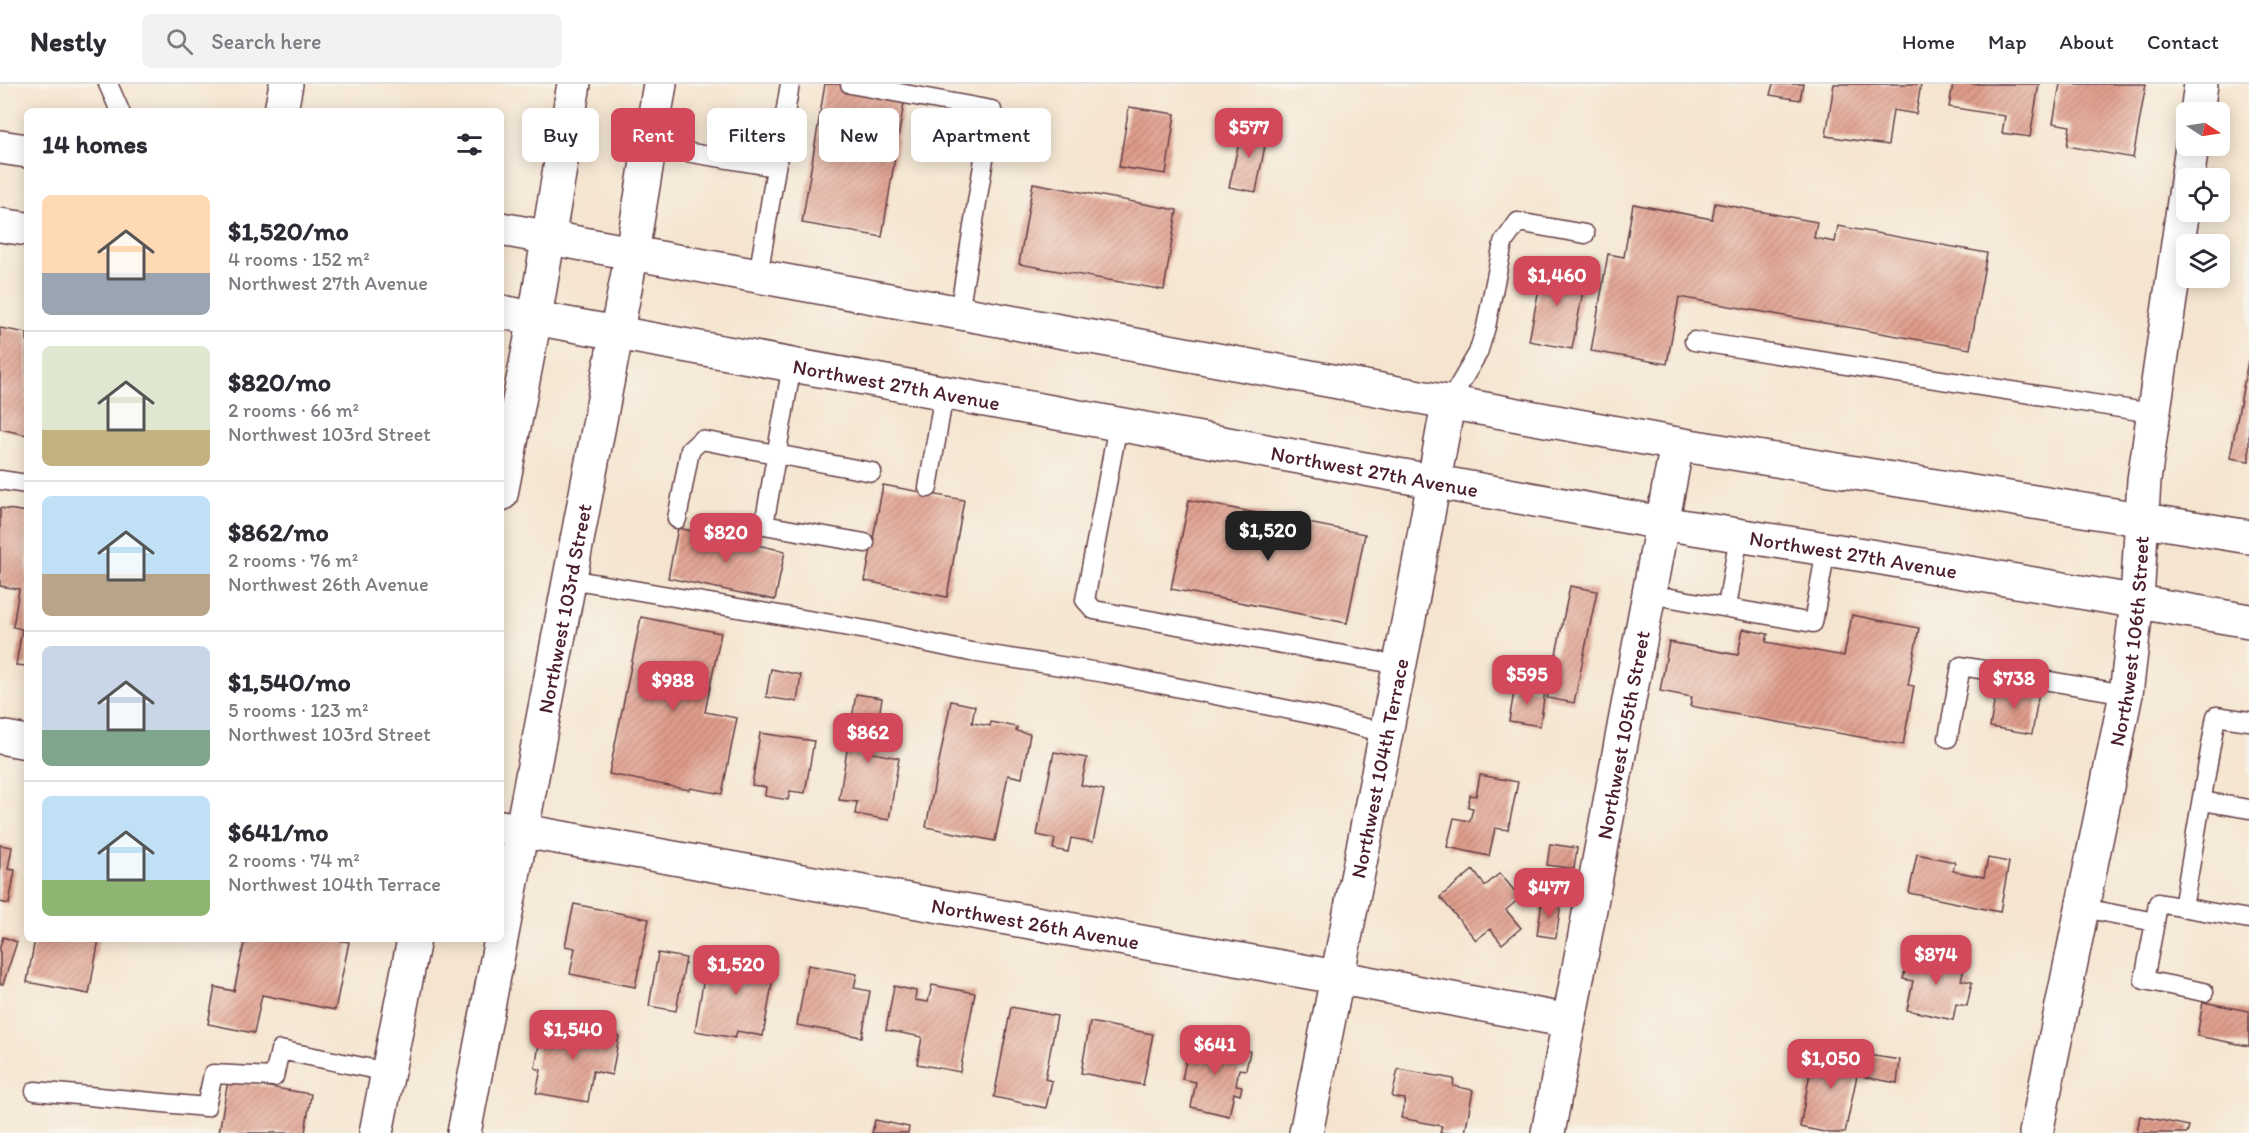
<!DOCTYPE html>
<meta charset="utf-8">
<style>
:root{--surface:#fff;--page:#f2f2f3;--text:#2b2b33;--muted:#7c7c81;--line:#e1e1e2;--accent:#d1495b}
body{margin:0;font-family:Itim,sans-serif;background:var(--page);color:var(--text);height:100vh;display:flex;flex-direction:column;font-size:22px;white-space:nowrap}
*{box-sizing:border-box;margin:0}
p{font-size:20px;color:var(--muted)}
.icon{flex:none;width:33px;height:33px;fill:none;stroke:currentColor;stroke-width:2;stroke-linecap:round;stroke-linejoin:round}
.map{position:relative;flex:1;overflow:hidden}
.side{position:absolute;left:24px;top:24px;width:480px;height:834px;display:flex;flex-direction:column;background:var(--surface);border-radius:9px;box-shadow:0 3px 15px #0003}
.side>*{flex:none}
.banner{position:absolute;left:522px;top:24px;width:570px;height:54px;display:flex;gap:12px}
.needle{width:39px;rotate:102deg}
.tools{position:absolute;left:2176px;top:18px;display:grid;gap:12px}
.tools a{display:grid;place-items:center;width:54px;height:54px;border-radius:9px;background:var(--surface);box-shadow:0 3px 15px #0003;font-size:30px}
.price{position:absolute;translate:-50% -51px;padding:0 14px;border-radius:12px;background:var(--accent);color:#fff;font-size:20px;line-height:39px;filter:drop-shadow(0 2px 3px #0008)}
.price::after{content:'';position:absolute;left:50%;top:36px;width:18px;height:14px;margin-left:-9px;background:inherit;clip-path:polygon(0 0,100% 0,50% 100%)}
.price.active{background:#222;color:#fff}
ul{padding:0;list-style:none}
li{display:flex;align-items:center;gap:18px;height:150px;padding:0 18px}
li+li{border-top:2px solid var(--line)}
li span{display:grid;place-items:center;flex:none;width:168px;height:120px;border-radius:9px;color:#555}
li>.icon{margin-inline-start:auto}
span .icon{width:72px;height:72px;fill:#fffc;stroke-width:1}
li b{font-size:26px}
h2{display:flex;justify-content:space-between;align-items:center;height:72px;padding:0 18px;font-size:26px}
.pill{padding:0 21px;border-radius:9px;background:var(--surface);box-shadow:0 3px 15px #0003;font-size:21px;line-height:54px}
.pill.active{background:var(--accent);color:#fff}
header{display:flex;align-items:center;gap:36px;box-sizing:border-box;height:84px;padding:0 30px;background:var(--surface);border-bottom:2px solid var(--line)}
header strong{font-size:28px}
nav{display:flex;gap:33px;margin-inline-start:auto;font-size:21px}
.search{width:420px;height:54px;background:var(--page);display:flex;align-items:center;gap:15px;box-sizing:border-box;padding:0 21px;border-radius:9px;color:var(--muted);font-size:22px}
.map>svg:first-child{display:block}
</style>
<header>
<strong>Nestly</strong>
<div class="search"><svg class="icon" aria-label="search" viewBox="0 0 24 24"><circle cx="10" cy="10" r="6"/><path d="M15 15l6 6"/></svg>Search here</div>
<nav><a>Home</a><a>Map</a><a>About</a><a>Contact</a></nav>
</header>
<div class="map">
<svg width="2249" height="1049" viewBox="0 0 2249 1049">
<defs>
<pattern id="building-hatch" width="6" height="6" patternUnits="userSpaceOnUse" patternTransform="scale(1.5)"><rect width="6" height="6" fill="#df9c8b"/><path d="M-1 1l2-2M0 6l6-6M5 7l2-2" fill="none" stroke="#b77f72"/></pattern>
</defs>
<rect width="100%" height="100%" fill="#f7f3e8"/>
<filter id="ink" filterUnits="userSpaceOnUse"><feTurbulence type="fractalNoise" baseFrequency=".0167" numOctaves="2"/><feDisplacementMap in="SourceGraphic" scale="12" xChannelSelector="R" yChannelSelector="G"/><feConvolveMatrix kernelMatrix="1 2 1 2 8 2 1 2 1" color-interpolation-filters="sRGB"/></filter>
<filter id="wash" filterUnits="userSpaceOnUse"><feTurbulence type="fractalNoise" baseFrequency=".008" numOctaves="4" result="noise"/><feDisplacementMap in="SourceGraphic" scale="24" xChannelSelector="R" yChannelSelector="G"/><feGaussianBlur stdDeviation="1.35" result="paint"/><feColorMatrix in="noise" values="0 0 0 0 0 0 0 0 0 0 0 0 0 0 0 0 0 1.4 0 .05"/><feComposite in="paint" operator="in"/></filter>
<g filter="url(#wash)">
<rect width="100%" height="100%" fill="#f5e5d0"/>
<g id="blocks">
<path fill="url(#building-hatch)" d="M825,0h82l-25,153 -80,-14z
M1773,0h30l-3,16 -30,-5z
M1834,0h87l-5,30 -23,-4 -5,35 -62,-9z
M1953,0h86l-9,53 -28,-4 3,-17 -56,-9z
M2060,0h86l-13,74 -66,-12 3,-20 -17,-3z
M1129,23l46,7 -9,60 -47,-7z
M1243,40l25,6 -12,62 -27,-5z
M1033,99l144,27 -13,80 -145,-26z
M1715,119l102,19 -3,16 21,4 3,-16 149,27 -17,96 -291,-52 -12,67 -76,-13 17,-97 16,3 9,-53 79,15z
M1548,174l23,4 -4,21 17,3 -12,63 -43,-8 12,-63 3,1z
M0,244l27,5v102l-27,-6z
M2248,277h1v100l-19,-3z
M883,401l81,15 -17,97 -82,-16z
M1189,416l176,34 -18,89 -176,-34z
M0,424l27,4v154l-11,-1 6,-36 -9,-2 6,-38 -19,-3z
M678,444l107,23 -10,49 -107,-22z
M1570,502l27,5 -23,112 -27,-5z
M1852,531l67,13 -11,57 6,1 -11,59 -213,-39 2,-9 -32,-6 9,-49 69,13 5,-26 25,5 -2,8 78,14z
M641,533l80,16 -16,79 32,6 -15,76 -32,-6 -1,2 -80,-16z
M771,585l30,6 -4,27 -31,-5z
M1997,601l42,7 -7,42 -42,-7z
M1515,603l30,4 -5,35 -31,-5z
M856,610l26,4 -9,55 26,5 -10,62 -34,-6 2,-12 -18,-2z
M951,617l24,5 -3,17 18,3 1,-4 26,5 -1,4 14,3 -8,44 -14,-3 -13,66 -69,-14z
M760,649l54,8 -9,52 -15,-2 -2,9 -23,-4 1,-9 -14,-2z
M1054,668l33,6 -6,27 23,5 -11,52 -22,-4 -3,14 -15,-3 2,-10 -18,-4z
M1480,691l38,7 -10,48 -13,-2 -6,28 -42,-9 7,-29 16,3 3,-13 -5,-1 2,-12 6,1z
M1550,760l27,4 -3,21 -27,-4z
M0,761l12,2 -4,22 7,1 -6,34 -9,-2z
M1917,770l38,8 -2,9 31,6 4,-19 21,4 -9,50 -91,-19z
M1473,786l12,16 15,-13 20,25 -14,12 15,18 -19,16 -12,-15 -14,11 -36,-43z
M1542,817l19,2 -5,35 -19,-3z
M574,820l75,15 -14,68 -65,-13 5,-26 -10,-2z
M3,853l14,5 -14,42h-3v-38z
M35,855h64l-10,55 -62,-12z
M245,855h88l16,3 -14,68 -73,-15 -8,38 -46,-9 7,-37 19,4z
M658,869l28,5 -10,53 -27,-5z
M733,869l43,8 -13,75 -26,-5 -2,7 -40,-7 12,-72 24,5z
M1909,869l56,12 -4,15 11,2 -5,24 -11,-2 -3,16 -46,-10 6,-29 -10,-2z
M808,881l49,9 -3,14 16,3 -8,46 -65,-12z
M932,901l43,8 -15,79 -43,-8 5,-27 -36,-7 8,-44 22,5 -1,9 13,2z
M2203,918l46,9v35l-52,-10z
M1011,923l46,9 -12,63 7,2 -6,27 -52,-11z
M1090,938l63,12 -10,51 -62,-12z
M549,940l70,12 -7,39 -19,-4 -5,31 -52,-9 5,-23 -6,-2 5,-29h6z
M1197,956l53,11 -4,19 -7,-1 -3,16 6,1 -2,9 -6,-2 -5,23 -38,-9 5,-25 -14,-3 5,-23 7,1z
M1815,961l49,10 -5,20h-2l-12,58h-16l-29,-6z
M1868,971l32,5 -3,23 -33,-6z
M1398,985l56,10 -1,7 20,4 -8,43h-25l2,-7 -41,-8 4,-19 -13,-2z
M228,996l83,14 -6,39h-86z
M2140,1032l49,10 -2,7h-50z
M875,1036l34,7 -1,6h-36z"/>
</g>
</g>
<g filter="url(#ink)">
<use href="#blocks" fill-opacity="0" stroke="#643d44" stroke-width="1.5"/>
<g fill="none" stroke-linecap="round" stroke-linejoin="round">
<defs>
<path id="service" d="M108,0l12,27
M850,0l142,26 -33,203
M649,62l127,21
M758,192l32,-192
M1694,257l458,72
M792,281l-28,160 101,18
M1448,320l30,-51 8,-26 17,-84 15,-21 67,12
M1118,341l-33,175 9,10 305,55
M0,396l27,4
M928,404l16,-95
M677,435l13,-69 11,-10 171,32
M570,495l302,52 99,21 134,21 210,42 70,18
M1649,510l164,29 13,-74
M1727,523l12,-72
M1948,654l13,-72 165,28
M2202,717l47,8
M2083,824l72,14 -11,58 60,12
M2183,824l33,-192 33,5
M2155,838l3,-19 91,16
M35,1007l171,16 7,-33 61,3 6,-27 107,22"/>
<g id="minor">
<path d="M281,27l5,-27"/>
<path d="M2197,28l4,-28"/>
<path d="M0,653l27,5"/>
<path id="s1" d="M501,743l835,150 233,44"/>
<path id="s2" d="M1306,1049l104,-520 38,-209"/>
<path id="s3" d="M1548,1049l129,-689"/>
<path id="s4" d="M2036,1049l90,-439 11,-93 7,-121 48,-334"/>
</g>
<g id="primary">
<path d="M0,63l27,4"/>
<path d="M0,141l27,4"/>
<path d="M501,145l1176,215 572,93"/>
<path id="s5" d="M501,228l1161,211 214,34 373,64"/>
<path d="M501,410l34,-176 39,-234"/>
<path d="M376,1049l38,-194"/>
<path id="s6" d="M464,1049l168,-881 28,-168"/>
</g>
</defs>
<use href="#service" stroke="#643d44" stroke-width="21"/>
<use href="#minor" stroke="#643d44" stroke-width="36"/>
<use href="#primary" stroke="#643d44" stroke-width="36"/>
<use href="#service" stroke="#fff" stroke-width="18"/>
<use href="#minor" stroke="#fff" stroke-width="33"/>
<use href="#primary" stroke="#fff" stroke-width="33"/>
</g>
</g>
<g text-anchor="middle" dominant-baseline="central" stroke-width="4.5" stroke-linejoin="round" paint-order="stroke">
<g font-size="21" fill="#4a1f2b" stroke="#f7f3e8">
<text stroke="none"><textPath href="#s5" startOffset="402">Northwest 27th Avenue</textPath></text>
<text stroke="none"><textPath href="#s5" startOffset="888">Northwest 27th Avenue</textPath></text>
<text stroke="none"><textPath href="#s5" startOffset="1374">Northwest 27th Avenue</textPath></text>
<text stroke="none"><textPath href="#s6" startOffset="534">Northwest 103rd Street</textPath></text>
<text stroke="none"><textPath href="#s4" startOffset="501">Northwest 106th Street</textPath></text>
<text stroke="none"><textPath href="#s3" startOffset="405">Northwest 105th Street</textPath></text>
<text stroke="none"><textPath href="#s2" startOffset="372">Northwest 104th Terrace</textPath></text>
<text stroke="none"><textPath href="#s1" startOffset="543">Northwest 26th Avenue</textPath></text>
</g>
</g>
</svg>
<div class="tools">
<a><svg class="needle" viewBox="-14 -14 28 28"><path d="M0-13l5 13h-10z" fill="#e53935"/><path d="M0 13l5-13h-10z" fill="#7c7c81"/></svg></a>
<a><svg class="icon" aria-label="locate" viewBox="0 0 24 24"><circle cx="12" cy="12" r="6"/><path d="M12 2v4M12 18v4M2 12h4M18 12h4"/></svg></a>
<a><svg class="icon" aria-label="layers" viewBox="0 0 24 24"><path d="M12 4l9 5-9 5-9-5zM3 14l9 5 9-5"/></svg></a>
</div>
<b class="price" style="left:1249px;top:75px">$577</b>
<b class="price" style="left:1557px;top:223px">$1,460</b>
<b class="price active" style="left:1268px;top:478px">$1,520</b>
<b class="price" style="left:726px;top:480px">$820</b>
<b class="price" style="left:1527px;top:622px">$595</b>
<b class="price" style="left:2014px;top:626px">$738</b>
<b class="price" style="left:673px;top:628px">$988</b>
<b class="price" style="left:868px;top:680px">$862</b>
<b class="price" style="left:1549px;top:835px">$477</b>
<b class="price" style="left:1936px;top:902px">$874</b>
<b class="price" style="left:736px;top:912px">$1,520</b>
<b class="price" style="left:573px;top:977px">$1,540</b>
<b class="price" style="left:1215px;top:992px">$641</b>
<b class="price" style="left:1831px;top:1006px">$1,050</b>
<div class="banner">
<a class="pill">Buy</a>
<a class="pill active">Rent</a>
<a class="pill">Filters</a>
<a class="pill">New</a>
<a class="pill">Apartment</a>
</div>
<section class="side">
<h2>14 homes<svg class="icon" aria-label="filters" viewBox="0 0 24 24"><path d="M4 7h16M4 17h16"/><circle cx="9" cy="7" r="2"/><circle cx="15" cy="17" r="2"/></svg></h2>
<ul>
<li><span style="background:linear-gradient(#ffd9b3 65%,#9aa5b1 0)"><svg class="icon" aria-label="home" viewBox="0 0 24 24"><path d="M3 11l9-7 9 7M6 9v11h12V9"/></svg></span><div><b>$1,520/mo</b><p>4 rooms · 152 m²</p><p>Northwest 27th Avenue</p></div></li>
<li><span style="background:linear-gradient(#dfe7d0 70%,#c2b280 0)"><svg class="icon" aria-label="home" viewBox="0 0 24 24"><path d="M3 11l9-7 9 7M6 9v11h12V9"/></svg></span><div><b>$820/mo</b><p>2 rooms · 66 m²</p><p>Northwest 103rd Street</p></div></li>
<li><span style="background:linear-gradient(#bfe0f5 65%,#b9a48a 0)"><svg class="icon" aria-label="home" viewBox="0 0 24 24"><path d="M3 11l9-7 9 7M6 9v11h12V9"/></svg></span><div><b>$862/mo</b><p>2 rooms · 76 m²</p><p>Northwest 26th Avenue</p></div></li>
<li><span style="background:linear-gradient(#c9d6e8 70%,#7fa58c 0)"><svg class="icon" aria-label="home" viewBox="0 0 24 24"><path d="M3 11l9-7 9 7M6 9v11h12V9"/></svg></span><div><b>$1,540/mo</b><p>5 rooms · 123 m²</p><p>Northwest 103rd Street</p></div></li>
<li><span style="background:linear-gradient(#bfe0f5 70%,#8fb573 0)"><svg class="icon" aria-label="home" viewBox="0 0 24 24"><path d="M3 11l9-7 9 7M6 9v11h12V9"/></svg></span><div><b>$641/mo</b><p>2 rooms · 74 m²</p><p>Northwest 104th Terrace</p></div></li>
</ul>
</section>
</div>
